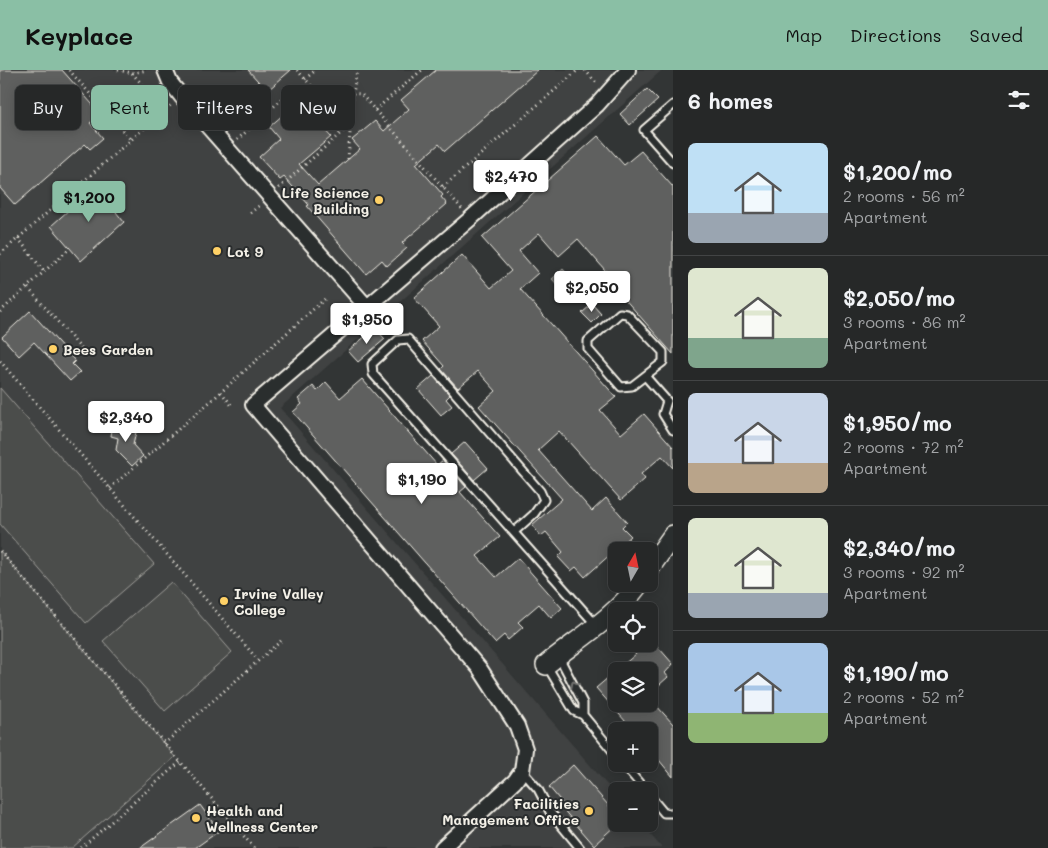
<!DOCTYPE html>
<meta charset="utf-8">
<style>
:root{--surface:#262828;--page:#323434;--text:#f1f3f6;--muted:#a4a6a8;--line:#424445;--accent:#8abfa5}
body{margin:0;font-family:Mali,sans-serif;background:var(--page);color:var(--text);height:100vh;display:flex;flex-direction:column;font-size:19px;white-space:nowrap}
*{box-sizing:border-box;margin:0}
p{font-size:16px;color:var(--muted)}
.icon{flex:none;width:28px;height:28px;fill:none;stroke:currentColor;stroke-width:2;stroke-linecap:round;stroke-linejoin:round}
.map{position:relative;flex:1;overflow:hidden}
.sheet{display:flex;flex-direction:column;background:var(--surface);width:375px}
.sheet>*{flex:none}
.hud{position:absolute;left:15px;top:15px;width:475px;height:45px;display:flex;gap:10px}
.needle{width:32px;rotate:9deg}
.buttons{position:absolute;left:608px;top:472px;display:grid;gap:10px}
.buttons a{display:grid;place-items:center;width:50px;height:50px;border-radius:8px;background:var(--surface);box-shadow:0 2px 12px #0003,0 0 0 1px var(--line);font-size:25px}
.price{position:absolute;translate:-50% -42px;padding:0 11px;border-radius:5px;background:#fff;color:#222;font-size:16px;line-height:32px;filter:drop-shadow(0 1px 2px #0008)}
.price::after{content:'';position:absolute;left:50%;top:30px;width:15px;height:11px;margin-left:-8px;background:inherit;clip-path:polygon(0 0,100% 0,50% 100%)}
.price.current{background:var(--accent);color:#111}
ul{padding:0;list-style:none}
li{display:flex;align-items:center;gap:15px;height:125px;padding:0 15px}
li+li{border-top:1px solid var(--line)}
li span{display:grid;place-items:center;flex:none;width:140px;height:100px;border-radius:8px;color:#555}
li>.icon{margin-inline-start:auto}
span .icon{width:60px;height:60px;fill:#fffc;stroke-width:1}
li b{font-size:21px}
h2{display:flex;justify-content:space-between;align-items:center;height:60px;padding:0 15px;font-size:21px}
.tag{padding:0 18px;border-radius:8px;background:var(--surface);box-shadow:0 2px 12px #0003,0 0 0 1px var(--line);font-size:18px;line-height:45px}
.tag.current{background:var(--accent);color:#111}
header{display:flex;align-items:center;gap:30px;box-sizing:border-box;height:70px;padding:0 25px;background:var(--accent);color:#111}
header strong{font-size:24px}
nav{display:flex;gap:28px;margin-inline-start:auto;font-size:18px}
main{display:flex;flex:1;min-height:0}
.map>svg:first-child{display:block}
</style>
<header>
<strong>Keyplace</strong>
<nav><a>Map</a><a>Directions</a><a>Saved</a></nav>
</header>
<main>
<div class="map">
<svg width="673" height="778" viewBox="0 0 673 778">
<rect width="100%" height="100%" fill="#323535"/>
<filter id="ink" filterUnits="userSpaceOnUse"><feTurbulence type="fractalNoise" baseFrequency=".02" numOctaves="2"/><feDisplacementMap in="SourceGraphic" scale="10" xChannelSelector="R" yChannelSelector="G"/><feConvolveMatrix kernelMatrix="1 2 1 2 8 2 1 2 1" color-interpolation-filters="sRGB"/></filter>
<g filter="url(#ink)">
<path fill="#404242" d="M0,0h662l-382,338 336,387v29h25l21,24h-662z"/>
<path fill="#4b4d4c" stroke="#a09f9a" d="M0,318l154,176 -68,59 -86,-99z
M0,481l175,206 -103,91h-72z
M171,512l61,70 -67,59 -62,-70z"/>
<path fill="#727370" stroke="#a6a5a0" d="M563,199l20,22 -11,10 -20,-22z"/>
<path fill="#5f605f" stroke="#f4f1e8" d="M0,0h62l38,43 -10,10 13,15 -13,11 -5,-5 -70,61 -15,-17z
M248,0h43l-24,21z
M436,0h102l-93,81 -6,-7 -23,20 27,31 -2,2 6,7 -45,39 5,5 -20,18 -5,-6 -16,14 -59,-68 2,-1 -25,-28 -4,3 -21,-23 20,-18 -10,-12 30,-26 32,36 -32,27 19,21 42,-36 -8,-9 23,-19 9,10 25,-22 -8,-9z
M647,19l11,11 -28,25 -10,-11z
M598,66l26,29 17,-14 32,36v167l-51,-58 3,-3 -47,-54 -19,17 -20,-23 -20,18 19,22 -18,16 96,108 -16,13 21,24 23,-20 29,33v21l-11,-12 -21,18 4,5 -24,21 -62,-69 -21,19 54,61 14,-13 21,24 -5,5 9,9 -46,41 -9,-10 -5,4 -13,-14 5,-5 -17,-20 -5,4 -9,-11 30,-26 -83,-93 17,-15 -18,-20 -20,17 -17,-19 3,-3 -22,-25 17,-15 -25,-28 48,-43 29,33 20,-17 -29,-33z
M101,115l20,23 -5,4 8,10 -43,39 -30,-35 29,-26 2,2z
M592,234l9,10 -9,9 -10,-10z
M30,241l45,50 -3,3 8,8 -10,9 -36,-39 -15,14 -17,-19z
M375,258l10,11 -27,23 -10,-11z
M433,306l17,19 -4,4 6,7 -11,9 -23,-26z
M362,309l75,86 6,-5 23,27 -6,5 40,45 -23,19 19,21 22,-19 44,50 -11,10 -12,-14 -21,18 5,5 -15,13 -4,-5 -9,8 -202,-231 9,-8 -4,-5 15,-13 4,5 9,-9 14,16z
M113,354l24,4 -4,17 10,11 -11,10 -16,-16 2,-12 -7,-2z
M465,372l23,26 -14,12 -23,-26z
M652,570l21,24 -8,9 3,4 -19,17v-23h-33v33h39l18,20v53l-24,-29v-17h-15l-38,-43 40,-34 -3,-4 7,-6h9z
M573,695l43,49v11l-22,20 -33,-38 3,-2 -15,-18z
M200,735l19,26 -24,17h-55z"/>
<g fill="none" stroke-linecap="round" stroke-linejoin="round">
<defs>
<path id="lane" d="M673,35l-29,25 29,33
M620,243l7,1 36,38v10l-31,24 -11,1 -33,-38v-8z
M645,306l22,25
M667,331l-4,13 10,16
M514,462l20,-18 10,-14 -4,-9 -132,-152 -10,1 -26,24 1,10 224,252
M559,587l24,46v12
M547,596l27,45 9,4 33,40
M623,694l23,27
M522,701l16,18 12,23 30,36
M649,725l15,18h9"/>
<path id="street" d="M165,0l5,12 11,14 186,211
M442,778l73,-67 7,-10 3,-22 -8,-23 -37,-57 -227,-264 217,-186 127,-114 31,-35"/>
<path id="secondary" d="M649,499l24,-34
M546,595c32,-26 68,-47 93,-81"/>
</defs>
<use href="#lane" stroke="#f4f1e8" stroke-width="11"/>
<use href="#street" stroke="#f4f1e8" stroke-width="18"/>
<use href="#secondary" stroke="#f4f1e8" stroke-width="22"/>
<path stroke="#f4f1e8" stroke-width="3" stroke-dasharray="1 4" stroke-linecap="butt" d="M69,0l62,70
M118,0l14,3 15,-3
M297,0l19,21
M585,0l13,15
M132,3l33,37
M305,9l11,-9
M375,40l47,-40
M237,70l55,-50 69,4 101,115
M348,89l5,-65 4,-24
M443,117l135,-117
M279,118l72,-64
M250,143l9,-7
M18,168l27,35
M0,184l171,-149
M28,218l57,65
M0,242l70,-64
M0,291l258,299
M221,322l12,15
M110,418l101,-87 116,-104
M0,481l254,297
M164,674l119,-105
M81,778l99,-86"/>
<use href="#lane" stroke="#2a2d2e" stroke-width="7"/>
<use href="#street" stroke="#2a2d2e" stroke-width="14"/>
<use href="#secondary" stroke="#2a2d2e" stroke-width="19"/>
</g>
<defs><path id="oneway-chevron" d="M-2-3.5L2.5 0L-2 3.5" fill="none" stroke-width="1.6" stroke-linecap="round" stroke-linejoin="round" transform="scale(1.25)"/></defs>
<use stroke="#71726f" href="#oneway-chevron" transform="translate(574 614) rotate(-117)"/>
</g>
<g fill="#ffd166" stroke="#2a2d2e" stroke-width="2">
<circle cx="379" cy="130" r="5"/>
<circle cx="217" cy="181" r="5"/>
<circle cx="53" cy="279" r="5"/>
<circle cx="224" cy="531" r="5"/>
<circle cx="589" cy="741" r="5"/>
<circle cx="196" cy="748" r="5"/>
</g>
<g text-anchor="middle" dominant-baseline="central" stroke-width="4" stroke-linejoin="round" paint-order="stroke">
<g font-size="14" font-weight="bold" fill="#f4f1e8" stroke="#2a2d2e" text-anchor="start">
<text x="369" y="122" text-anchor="end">Life Science<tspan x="369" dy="16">Building</tspan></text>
<text x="227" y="181">Lot 9</text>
<text x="63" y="279">Bees Garden</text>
<text x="234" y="523">Irvine Valley<tspan x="234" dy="16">College</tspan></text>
<text x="579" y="733" text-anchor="end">Facilities<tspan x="579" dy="16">Management Office</tspan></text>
<text x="206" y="740">Health and<tspan x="206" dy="16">Wellness Center</tspan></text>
</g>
</g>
</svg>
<div class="buttons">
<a><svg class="needle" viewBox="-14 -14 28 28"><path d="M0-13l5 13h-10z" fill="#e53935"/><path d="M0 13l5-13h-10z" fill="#a4a6a8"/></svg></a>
<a><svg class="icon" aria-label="locate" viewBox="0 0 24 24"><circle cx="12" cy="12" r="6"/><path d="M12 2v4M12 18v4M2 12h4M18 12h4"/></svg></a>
<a><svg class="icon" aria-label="layers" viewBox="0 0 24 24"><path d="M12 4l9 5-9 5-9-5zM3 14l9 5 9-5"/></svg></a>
<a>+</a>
<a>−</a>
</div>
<b class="price" style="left:511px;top:132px">$2,470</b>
<b class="price current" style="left:89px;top:153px">$1,200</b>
<b class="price" style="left:592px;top:243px">$2,050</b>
<b class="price" style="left:367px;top:275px">$1,950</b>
<b class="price" style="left:126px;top:373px">$2,340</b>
<b class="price" style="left:422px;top:435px">$1,190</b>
<div class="hud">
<a class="tag">Buy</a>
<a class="tag current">Rent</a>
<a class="tag">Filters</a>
<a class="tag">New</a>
</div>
</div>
<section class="sheet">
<h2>6 homes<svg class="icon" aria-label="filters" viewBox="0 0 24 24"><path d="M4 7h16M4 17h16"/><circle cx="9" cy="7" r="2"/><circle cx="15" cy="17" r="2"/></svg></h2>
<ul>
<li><span style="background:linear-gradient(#bfe0f5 70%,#9aa5b1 0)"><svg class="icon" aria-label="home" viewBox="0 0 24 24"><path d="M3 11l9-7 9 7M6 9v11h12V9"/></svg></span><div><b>$1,200/mo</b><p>2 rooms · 56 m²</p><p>Apartment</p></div></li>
<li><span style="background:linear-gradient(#dfe7d0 70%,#7fa58c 0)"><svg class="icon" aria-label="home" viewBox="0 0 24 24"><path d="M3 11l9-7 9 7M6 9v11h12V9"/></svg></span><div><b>$2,050/mo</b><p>3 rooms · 86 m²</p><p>Apartment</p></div></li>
<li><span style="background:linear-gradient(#c9d6e8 70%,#b9a48a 0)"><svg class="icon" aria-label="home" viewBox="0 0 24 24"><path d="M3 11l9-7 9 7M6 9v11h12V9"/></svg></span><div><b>$1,950/mo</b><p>2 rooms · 72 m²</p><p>Apartment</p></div></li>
<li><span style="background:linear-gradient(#dfe7d0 75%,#9aa5b1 0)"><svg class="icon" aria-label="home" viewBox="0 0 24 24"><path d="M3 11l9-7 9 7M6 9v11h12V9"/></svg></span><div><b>$2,340/mo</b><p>3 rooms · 92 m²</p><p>Apartment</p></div></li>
<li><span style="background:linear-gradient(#a9c7e8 70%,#8fb573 0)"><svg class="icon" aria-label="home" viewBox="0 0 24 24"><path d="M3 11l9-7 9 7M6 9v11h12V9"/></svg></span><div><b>$1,190/mo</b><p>2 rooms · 52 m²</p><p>Apartment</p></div></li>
</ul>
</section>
</main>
